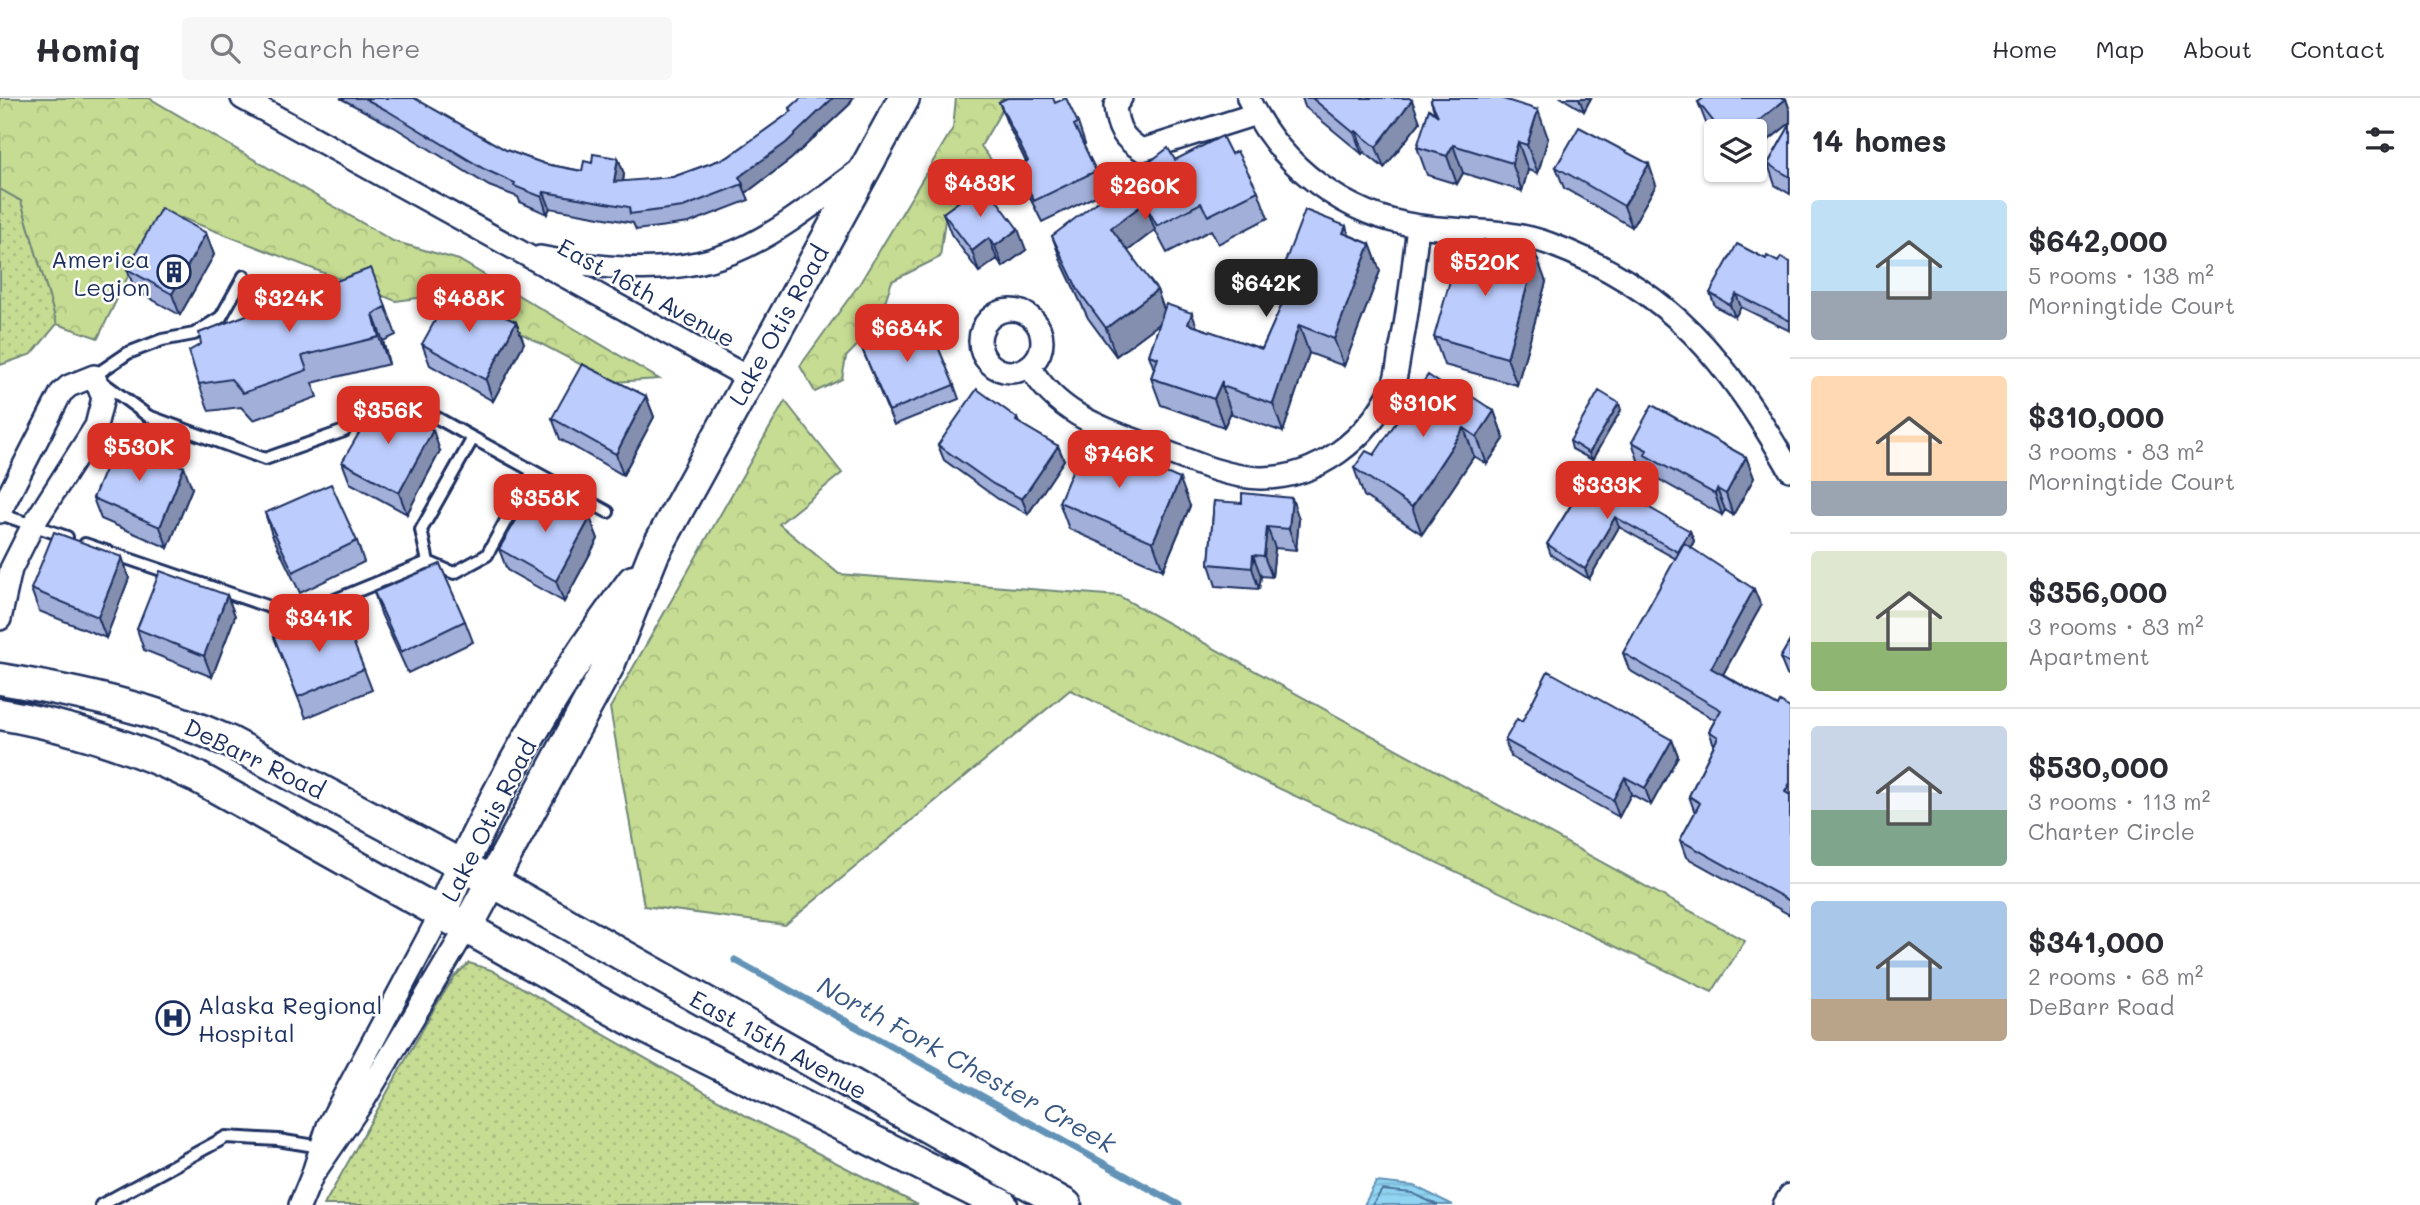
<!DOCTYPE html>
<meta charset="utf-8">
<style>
:root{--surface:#fff;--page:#f7f7f7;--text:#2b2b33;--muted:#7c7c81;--line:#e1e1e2;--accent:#d93025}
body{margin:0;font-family:Mali,sans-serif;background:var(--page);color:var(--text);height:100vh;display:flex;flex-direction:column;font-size:26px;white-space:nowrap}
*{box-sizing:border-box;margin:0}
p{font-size:23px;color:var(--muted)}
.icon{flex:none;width:38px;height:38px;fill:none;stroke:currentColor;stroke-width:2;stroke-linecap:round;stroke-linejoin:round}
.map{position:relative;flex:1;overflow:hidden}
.details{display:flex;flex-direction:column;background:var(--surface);width:630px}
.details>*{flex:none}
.fabs{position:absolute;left:1704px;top:21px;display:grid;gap:14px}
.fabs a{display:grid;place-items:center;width:63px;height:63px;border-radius:7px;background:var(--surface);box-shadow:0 2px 5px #0004;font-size:35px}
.price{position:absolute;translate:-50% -60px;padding:0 16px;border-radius:14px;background:var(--accent);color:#fff;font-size:23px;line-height:46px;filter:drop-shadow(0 2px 4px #0008)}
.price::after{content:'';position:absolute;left:50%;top:42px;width:21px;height:16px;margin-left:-10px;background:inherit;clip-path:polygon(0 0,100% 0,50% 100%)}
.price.selected{background:#222;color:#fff}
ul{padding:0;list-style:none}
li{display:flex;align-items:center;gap:21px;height:175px;padding:0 21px}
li+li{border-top:2px solid var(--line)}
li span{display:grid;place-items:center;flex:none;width:196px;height:140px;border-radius:7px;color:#555}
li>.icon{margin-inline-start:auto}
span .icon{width:84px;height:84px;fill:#fffc;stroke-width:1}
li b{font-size:30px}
h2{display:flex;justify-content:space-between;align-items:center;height:84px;padding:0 21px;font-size:30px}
header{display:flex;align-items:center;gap:42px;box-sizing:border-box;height:98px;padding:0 35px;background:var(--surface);border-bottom:2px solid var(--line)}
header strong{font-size:33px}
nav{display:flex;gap:38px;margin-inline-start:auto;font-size:24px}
.search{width:490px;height:63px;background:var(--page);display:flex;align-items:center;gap:18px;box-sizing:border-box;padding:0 24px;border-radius:7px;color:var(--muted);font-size:26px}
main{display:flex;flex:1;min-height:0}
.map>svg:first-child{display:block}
</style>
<header>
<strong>Homiq</strong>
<div class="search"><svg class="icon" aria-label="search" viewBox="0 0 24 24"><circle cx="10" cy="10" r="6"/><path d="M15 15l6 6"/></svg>Search here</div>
<nav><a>Home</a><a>Map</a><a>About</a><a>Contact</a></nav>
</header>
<main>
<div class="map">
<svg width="1790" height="1107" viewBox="0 0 1790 1107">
<defs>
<pattern id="grass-dots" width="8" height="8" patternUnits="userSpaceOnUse" patternTransform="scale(1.75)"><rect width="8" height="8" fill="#c6dc92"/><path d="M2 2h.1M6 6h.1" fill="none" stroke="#aabd80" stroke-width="1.8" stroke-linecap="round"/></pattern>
<pattern id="forest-crowns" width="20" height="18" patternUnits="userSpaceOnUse" patternTransform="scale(1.75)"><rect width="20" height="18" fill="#c6dc92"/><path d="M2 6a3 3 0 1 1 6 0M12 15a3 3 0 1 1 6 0" fill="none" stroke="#aabd80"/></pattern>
<pattern id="water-rules" width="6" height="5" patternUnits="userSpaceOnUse" patternTransform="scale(1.75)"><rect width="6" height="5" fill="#91d5f3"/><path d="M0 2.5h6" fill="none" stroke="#7cb7d3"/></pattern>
</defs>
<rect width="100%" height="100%" fill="#fff"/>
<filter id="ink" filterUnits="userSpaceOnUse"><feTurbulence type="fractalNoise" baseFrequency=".0143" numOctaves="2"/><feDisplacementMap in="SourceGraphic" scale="14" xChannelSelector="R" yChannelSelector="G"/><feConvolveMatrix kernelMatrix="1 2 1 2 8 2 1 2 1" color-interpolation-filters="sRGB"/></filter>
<g filter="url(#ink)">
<path fill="url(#grass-dots)" stroke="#708678" stroke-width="2" d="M0,91l21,12 36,123 -25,30 -32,11z
M469,865l22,7 259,148 168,87h-594l110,-196 20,-32z"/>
<path fill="url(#forest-crowns)" stroke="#708678" stroke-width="2" d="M0,0h149l244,143 66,19 200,119 -45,3 -168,-88 -50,7 -214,-83 -11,1 -35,41 -38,78 -41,-14 -36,-123 -21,-12z
M956,0h53l-28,48 19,26 -54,40 -6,45 -48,24 -15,44 -31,32 -4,22 -27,13 -15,-26 60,-83 93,-155z
M785,303l57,72 -63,51 60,50 280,22 626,345 -33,51 -642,-302 -285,235 -141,-19 -34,-198z"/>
<path fill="url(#water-rules)" stroke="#6293b7" stroke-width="2" d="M1376,1084l38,4 39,19h-89z"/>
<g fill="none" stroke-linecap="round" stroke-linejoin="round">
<path stroke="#4a719a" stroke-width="2" d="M1372,1107l10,-15 30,3 25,12"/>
<path stroke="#6293b7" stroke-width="7" d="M735,862l444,245"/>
<defs>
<path id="service" d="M244,178l-23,41 -27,17 -32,6 -34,13 -34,23 54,40 117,43 79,-28
M403,301l70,39
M533,373l75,41
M0,416l67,23
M85,446l211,72 132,-54 26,11 33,-18 46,-84 -60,-33 -52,92 7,32
M101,1107l125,-68 52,3 43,7"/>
<path id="minor" d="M242,0l507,280
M1121,0l-6,8c2,22 8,33 27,44l114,-36
M1248,0c32,68 97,118 171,128 43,6 89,2 131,18 122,45 177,117 240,226
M540,159c68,13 140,21 205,-10 42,-20 79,-51 116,-78
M980 243a31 31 0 1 1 62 0a31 31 0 1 1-62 0Z
M1029,268c32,52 76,62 130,83 32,12 66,28 101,29 58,1 108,-40 132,-90 5,-11 6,-25 8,-36 9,-42 13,-84 18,-126
M0,414l61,-119 8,-7 25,-10 9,22 -7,28 -63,99 -22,44 -11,50
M440,817l-112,211 -16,50 52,-76 102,-171
M300,1107l12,-29
M1784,1107l6,-10"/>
<path id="secondary" d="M0,581c79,13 157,30 230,63l263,140 573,323
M0,616c69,12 135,33 199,64l441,247 362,180
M440,817c51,-119 115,-231 193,-334
M466,831l143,-264 45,-112 250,-455"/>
</defs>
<use href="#service" stroke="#1b2f5e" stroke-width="16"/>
<use href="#minor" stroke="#1b2f5e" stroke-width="26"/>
<use href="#secondary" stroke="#1b2f5e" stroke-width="35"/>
<use href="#service" stroke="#fff" stroke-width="10"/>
<use href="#minor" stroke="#fff" stroke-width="21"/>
<use href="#secondary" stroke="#fff" stroke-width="30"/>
</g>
<path fill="#a2afd9" stroke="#1b2f5e" stroke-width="2" d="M340,0h74l92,52 39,14 37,7 10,-8 26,-5 6,16 -1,8 50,-5 55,-20 63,-45 -1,-4 59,-3 -58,54 -45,34 3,7 -60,23 -53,7 -3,-7 -83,-15 -3,6 -27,-12 -2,-5 -29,-11 -95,-59z
M1302,0h107l11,24 -36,46 -20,-16 -2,2 -57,-47z
M1562,0h29l-7,13z
M1786,1l4,12v12l-35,28v-20h-38v6l-11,-14 -8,-21z
M1431,3l117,37 -10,35 -10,-3 -6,21 -59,-18 -6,11 -30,-9 -10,-28 18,-33z
M999,4l56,1 23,20 7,21 -2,1 13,26 8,21 -62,30 -17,-34 -7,-22 8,-4 -19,-39z
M1790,27v69l-15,-9 -7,-21z
M1231,56l27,37 10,27 -50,26 -7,-14 -44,23 -12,-23 -28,21 30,39 7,20 33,17 65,22 20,-44 -7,-17 74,-53 21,9 10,27 -36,95 -35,-13 -26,79 -51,-18 -1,-2 -7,15 -63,-22 -10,-27 3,-9 -5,-14 11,-32 -44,33 -28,-38 -26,-55 -10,-27 123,-76z
M1556,69l100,18 -24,42 -68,-39z
M943,115l83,37 -23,17 -6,-8 -18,13 -28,-38z
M206,135l8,22 -34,60 -45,-25 -8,-21z
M1766,161l12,3h12v69l-49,-24 -6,10 -20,-11 -5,-13z
M1546,184l-29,103 -73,-20 -10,-28z
M386,209l10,28 -13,6 6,23 -77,19 5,14 -64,23 -12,-13 -32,4 -10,-27z
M516,224l8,21 -31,58 -63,-36 -8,-21z
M860,246l94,41 5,14 -65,26z
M1449,291l45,22 10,28 -17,25 -13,-8 -52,78 -58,-38 -10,-28 20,-13z
M646,298l8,21 -31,58 -63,-36 -8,-21z
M1621,312l-29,50 -20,-11 -2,-8z
M1017,320l2,5 39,23 6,14 -36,54 -30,-15 -54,-39 -6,-15z
M1632,344l114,15 8,21 -21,37 -8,-5 -3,5 -69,-39 -3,-7 -11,-6z
M440,353l-33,63 -57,-31 -8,-21z
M192,390l-24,60 -67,-29 -8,-21z
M1569,391l70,17 51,25 4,10 -3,7 70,58 -38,68 55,32 12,2v207l-104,-58 -6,-17 15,-27 -6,-17 25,-51 -5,-14 6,-11 -86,-50 -6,-17 53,-94 -57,-32 -30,52 -38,-24 -4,-11 27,-44 -2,-1z
M1214,403l85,18 -3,31 -21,-2 -3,29 -11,-1 -2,13 -43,-3 -7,-22z
M1059,404l131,4 -27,64 -94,-41z
M265,415l92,28 7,21 -64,31 -28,-58z
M590,420l8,21 -34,63 -57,-32 -8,-21z
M122,459l7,21 -23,60 -67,-27 -8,-22z
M374,494l91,29 8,21 -65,31 -27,-59z
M227,497l8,21 -23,61 -68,-27 -7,-21z
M274,539l90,32 8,21 -66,28z
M1790,543v36l-3,-2 -7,-17z
M1522,624l150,18 6,16 -27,49 -20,-11 -12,23 -108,-60 -6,-17z"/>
<path fill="#848fb0" stroke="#1b2f5e" stroke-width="2" d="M833,0h20l-4,7 -58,54 -45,34 -7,-16z
M1579,0h12l-7,13z
M1786,1l4,12v12l-35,28v-20h-9z
M1412,2l8,22 -36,46 -8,-21z
M1538,12l10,28 -10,35 -11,-28z
M1356,33l8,21 -2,2 -8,-21z
M1518,44l10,28 -6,21 -10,-28z
M1453,47l10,28 -6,11 -10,-28z
M618,60l6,16 -4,25 -6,-17z
M1649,66l7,21 -24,42 -8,-21z
M544,94l6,16 -3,6 -5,-17z
M1145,105l10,27 -34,26 -10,-28z
M1346,128l10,28 -13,-21z
M1018,131l8,21 -23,17 -8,-21z
M206,135l8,22 -34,60 -8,-21z
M989,140l8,21 -18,13 -7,-21z
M1370,146l10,27 -36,95 -10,-27z
M1536,157l10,27 -29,103 -10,-27z
M1157,192l10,28 -51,38 -10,-28z
M1736,196l5,13 -6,10 -5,-12z
M1192,215l10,28 -14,-17z
M373,216l10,27 6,23 -10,-27z
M516,224l8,21 -31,58 -7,-21z
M1299,227l10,28 -26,79 -10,-28z
M1222,283v5l9,26 -7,15 -10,-28z
M646,298l8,21 -31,58 -7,-21z
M1619,305l2,7 -29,50 -3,-7z
M1494,313l10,28 -17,25 -10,-27z
M1464,330l10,28 -52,78 -10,-27z
M433,332l7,21 -33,63 -8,-21z
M1058,348l6,14 -36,54 -6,-15z
M1746,359l8,21 -21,37 -7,-21z
M184,369l8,21 -24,60 -8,-21z
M1180,381l10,27 -27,64 -10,-28z
M1717,391l8,21 -3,5 -7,-21z
M1292,400l7,21 -3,31 -7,-21z
M1615,419l4,10 -30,52 -4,-10z
M590,420l8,21 -34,63 -8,-21z
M1267,429l8,21 -3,29 -8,-21z
M1690,433l4,10 -12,21 -4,-10z
M1253,457l8,21 -2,13 -7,-21z
M122,459l7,21 -23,60 -8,-21z
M1754,491l7,17 -44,79 -6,-17z
M227,497l8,21 -23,61 -8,-21z
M1672,642l6,16 -27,49 -6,-17z
M1625,679l6,17 -12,23 -6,-17z
M1790,685v24l-5,-15z"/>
<path fill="#bcccfc" stroke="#1b2f5e" stroke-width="2" d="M364,0h50l92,52 39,14 37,7 2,-10 8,2 1,-9 25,4 -4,24 59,-5 55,-20 64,-46 -2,-3 11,-10h32l-47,45 -47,34 4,7 -60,23 -53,7 -1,-7 -85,-15 -2,5 -28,-11 1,-3 -31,-14 -96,-58z
M1007,0h46l2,5 11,-5 12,25 -4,2 22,46 -62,30 -16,-35 10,-5 -29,-59z
M1312,0h97l3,2 -36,47 -20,-16 -2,2z
M1432,0h68l38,12 -11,35 -9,-3 -6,21 -59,-18 -6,11 -30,-9 12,-38 9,7 -7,-15z
M1704,0h81l1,1 -40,32h-25l-23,-29z
M1790,27v52l-22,-13z
M1579,29l70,37 -25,42 -68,-39z
M1222,38l9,18 6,-3 21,40 -50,25 -7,-13 -44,23 -12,-23 -34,25 46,62 -51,38 -28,-38 -26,-54 116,-88 7,12z
M984,85l34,46 -23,17 -6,-8 -17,13 -29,-38z
M161,110l45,25 -34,61 -45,-25z
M1305,112l41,16 -3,7 27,11 -36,95 -35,-14 -26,79 -51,-18v-5l-8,18 -63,-21 7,-20 -9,-3 17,-51 26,9 -4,11 74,25 25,-56 -12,-5z
M1484,142l19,9 2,-3 31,9 -29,103 -73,-21 27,-95 21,6z
M1737,146l29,15 1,-3 11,6 3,-5 9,5v59l-54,-27 -6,11 -20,-12z
M371,170l15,39 -13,7 6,23 -77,19 5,14 -64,23 -12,-14 -32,5 -10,-33 12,-7 -2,-11z
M452,192l64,32 -30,58 -64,-36z
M926,220l28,67 -65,26 -29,-67z
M582,266l64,32 -30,58 -64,-36z
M1428,277l21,14 4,-5 41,27 -17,26 -13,-9 -52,79 -58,-39 12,-17 8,4z
M977,291l40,29 -1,3 42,25 -36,53 -29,-15 -55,-39z
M1599,293l20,12 -30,50 -19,-12z
M379,301l54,31 -34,63 -57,-31z
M1652,307l94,52 -20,37 -9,-5 -2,5 -70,-39 2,-5 -15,-8z
M1086,340l94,41 -27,63 -94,-40z
M117,343l67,26 -24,60 -67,-29z
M1580,372l59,36 2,-3 49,28 -12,21 -63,-35 -30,52 -38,-25 31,-50 -9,-5z
M331,386l26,57 -64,31 -28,-59z
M536,389l54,31 -34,63 -57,-32z
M1242,395l50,5 -3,31 -22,-2 -3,29 -11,-1 -1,13 -43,-4 5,-63 28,2z
M54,434l68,25 -24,60 -67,-28z
M1684,445l70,46 -43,79 67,38 2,-4 10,6v75l-5,9 5,3v106l-110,-61 20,-37 -11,-7 29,-59 -9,-6 12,-21 -98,-57z
M440,466l25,57 -64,31 -27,-60z
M160,473l67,24 -23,61 -67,-27z
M341,513l23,58 -66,28 -24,-60z
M1790,543v23l-10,-6z
M1548,573l124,69 -27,48 -20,-11 -12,23 -108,-60 12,-21 5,3z"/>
</g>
<defs>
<symbol id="building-ring" viewBox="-11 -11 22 22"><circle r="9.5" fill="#fff" stroke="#1b2f5e" stroke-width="1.5"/><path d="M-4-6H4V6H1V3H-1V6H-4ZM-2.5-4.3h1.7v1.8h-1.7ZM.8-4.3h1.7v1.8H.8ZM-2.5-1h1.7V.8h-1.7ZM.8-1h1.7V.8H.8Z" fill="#1b2f5e"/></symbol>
<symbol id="hospital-ring" viewBox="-11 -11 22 22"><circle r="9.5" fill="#fff" stroke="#1b2f5e" stroke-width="1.5"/><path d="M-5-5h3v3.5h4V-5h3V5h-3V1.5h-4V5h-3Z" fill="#1b2f5e"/></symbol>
</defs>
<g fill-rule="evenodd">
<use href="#building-ring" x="155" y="155" width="38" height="38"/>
<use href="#hospital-ring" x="154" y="901" width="38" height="38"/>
</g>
<g text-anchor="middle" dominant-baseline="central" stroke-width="5" stroke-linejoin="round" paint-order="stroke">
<g font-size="24" fill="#1b2f5e" stroke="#fff" text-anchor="end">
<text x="150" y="160">America<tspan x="150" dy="28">Legion</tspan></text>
<text x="198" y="906" text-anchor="start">Alaska Regional<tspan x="198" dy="28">Hospital</tspan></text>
</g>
<g font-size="24" fill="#1b2f5e" stroke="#fff">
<text transform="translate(647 194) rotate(29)">East 16th Avenue</text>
<text transform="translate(778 227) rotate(-61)">Lake Otis Road</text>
<text transform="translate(255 660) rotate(26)">DeBarr Road</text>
<text transform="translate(488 722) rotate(-63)">Lake Otis Road</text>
<text transform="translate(779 946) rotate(29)">East 15th Avenue</text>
</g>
<g font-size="26" font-style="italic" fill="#385883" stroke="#fff">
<text transform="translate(967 966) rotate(29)">North Fork Chester Creek</text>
</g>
</g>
</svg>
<div class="fabs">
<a><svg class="icon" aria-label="layers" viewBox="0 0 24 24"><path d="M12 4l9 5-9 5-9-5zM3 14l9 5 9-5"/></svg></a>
</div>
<b class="price" style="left:980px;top:121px">$483K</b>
<b class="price" style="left:1145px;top:124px">$260K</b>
<b class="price" style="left:1485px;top:200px">$520K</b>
<b class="price selected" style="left:1266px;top:221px">$642K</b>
<b class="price" style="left:289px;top:236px">$324K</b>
<b class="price" style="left:469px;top:236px">$488K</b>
<b class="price" style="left:907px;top:266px">$684K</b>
<b class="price" style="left:1423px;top:341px">$310K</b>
<b class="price" style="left:388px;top:348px">$356K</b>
<b class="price" style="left:139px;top:385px">$530K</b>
<b class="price" style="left:1119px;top:392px">$746K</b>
<b class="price" style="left:1607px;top:423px">$333K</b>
<b class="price" style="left:545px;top:436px">$358K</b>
<b class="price" style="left:319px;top:556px">$341K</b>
</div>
<section class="details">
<h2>14 homes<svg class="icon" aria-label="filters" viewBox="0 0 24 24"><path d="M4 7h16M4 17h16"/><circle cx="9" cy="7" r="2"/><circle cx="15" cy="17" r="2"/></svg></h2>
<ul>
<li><span style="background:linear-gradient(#bfe0f5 65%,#9aa5b1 0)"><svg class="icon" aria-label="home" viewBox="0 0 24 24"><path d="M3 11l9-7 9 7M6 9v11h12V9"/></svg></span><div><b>$642,000</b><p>5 rooms · 138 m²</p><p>Morningtide Court</p></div></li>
<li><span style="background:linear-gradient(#ffd9b3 75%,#9aa5b1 0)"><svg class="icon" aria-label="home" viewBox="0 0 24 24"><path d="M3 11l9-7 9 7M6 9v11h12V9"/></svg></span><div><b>$310,000</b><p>3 rooms · 83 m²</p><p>Morningtide Court</p></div></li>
<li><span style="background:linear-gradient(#dfe7d0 65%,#8fb573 0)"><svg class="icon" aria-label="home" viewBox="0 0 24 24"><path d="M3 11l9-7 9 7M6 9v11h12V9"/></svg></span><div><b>$356,000</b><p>3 rooms · 83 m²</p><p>Apartment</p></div></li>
<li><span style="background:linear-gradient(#c9d6e8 60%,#7fa58c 0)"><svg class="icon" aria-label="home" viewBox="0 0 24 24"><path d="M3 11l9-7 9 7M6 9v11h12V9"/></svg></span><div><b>$530,000</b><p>3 rooms · 113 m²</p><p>Charter Circle</p></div></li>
<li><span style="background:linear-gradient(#a9c7e8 70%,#b9a48a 0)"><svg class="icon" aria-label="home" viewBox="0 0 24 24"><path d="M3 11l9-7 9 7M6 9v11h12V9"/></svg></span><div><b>$341,000</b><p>2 rooms · 68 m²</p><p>DeBarr Road</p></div></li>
</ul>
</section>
</main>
